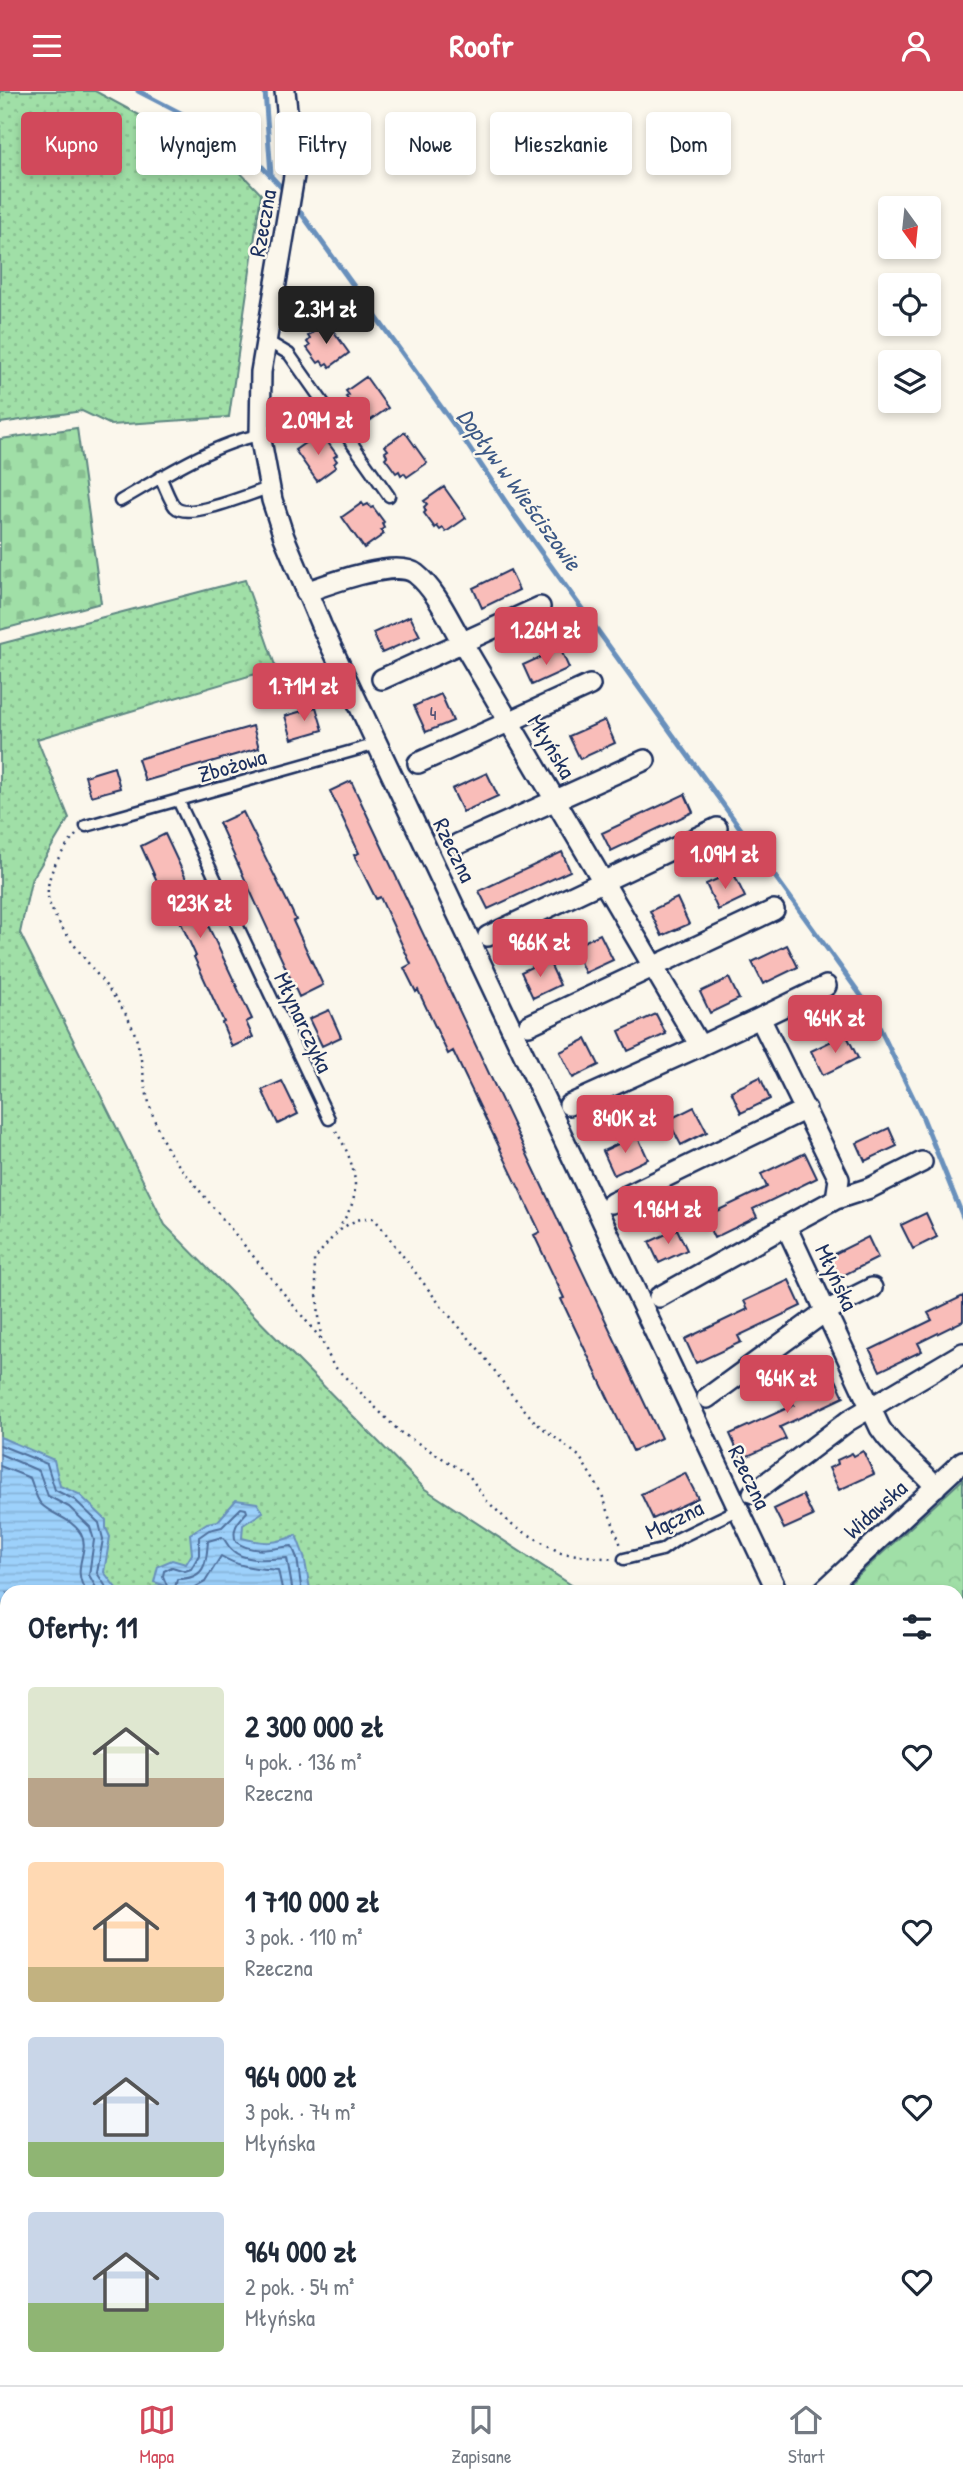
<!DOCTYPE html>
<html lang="pl">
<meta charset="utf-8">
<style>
:root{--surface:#fff;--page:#f6f6f7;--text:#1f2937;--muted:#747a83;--line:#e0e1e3;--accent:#d1495b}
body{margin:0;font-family:"Patrick Hand",sans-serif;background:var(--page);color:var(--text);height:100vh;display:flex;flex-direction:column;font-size:26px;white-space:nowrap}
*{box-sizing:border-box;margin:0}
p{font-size:23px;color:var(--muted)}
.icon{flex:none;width:38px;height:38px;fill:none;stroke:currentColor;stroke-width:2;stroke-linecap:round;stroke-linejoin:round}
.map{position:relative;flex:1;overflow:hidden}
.details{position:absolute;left:0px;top:1494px;width:964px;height:800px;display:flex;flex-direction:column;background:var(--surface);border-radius:21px 21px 0 0;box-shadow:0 4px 10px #0003}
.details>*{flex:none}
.guide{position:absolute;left:21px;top:21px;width:922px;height:63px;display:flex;gap:14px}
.needle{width:46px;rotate:165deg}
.buttons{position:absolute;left:878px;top:105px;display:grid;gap:14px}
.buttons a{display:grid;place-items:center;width:63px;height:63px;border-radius:7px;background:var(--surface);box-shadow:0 4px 10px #0003;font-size:35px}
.price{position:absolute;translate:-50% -60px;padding:0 16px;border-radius:7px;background:var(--accent);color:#fff;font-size:23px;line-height:46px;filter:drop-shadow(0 2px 4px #0008)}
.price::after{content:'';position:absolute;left:50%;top:42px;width:21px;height:16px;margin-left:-10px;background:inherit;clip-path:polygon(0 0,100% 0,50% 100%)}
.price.on{background:#222;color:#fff}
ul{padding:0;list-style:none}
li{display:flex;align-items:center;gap:21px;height:175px;padding:0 28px}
li span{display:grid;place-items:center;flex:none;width:196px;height:140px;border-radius:7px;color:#555}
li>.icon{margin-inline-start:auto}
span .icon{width:84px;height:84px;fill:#fffc;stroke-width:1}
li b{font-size:30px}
h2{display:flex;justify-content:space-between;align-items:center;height:84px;padding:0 28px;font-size:30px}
.tag{padding:0 24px;border-radius:7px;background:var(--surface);box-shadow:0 4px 10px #0003;font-size:24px;line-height:63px}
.tag.on{background:var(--accent);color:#fff}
header{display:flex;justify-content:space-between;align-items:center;height:91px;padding:0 28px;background:var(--accent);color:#fff;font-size:32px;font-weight:700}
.menu{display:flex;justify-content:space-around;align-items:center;height:98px;border-top:2px solid var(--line);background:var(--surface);font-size:19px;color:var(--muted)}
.menu a{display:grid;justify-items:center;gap:4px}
.menu .on{color:var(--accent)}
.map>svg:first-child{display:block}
</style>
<header><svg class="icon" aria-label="menu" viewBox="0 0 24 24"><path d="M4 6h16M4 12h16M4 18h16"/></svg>Roofr<svg class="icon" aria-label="person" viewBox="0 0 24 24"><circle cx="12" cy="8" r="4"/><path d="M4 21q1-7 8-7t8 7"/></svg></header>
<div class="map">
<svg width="963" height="2294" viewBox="0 0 963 2294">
<defs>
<pattern id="grass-dots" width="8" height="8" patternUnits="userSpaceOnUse" patternTransform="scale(1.75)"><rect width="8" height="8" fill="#a0dfa7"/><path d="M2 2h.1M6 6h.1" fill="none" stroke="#89c092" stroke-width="1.8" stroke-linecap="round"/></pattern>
<pattern id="forest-crowns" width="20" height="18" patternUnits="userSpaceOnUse" patternTransform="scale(1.75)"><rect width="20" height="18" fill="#a0dfa7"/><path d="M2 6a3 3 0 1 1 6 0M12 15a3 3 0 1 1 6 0" fill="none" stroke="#89c092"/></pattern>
<pattern id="cemetery-stones" width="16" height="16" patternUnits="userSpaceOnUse" patternTransform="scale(1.75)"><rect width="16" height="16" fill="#a0dfa7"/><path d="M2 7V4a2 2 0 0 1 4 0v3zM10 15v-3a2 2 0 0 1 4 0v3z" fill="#89c092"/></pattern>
<pattern id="water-rules" width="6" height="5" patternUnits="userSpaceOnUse" patternTransform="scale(1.75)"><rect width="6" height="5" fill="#9dd1fb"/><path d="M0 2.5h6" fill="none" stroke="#87b4da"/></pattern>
</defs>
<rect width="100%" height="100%" fill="#fbf7ec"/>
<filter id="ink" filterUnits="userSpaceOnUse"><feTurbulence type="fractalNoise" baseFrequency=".0143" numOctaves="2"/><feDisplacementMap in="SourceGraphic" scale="14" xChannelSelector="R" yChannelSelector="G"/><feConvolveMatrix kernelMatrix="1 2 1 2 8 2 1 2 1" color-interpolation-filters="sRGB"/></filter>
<g filter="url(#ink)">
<path fill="url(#grass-dots)" stroke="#5e8782" stroke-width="2" d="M0,0h95l139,75 27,28 -32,223 -118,8 -29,-14 -82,12z
M245,489l31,88 -239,71 32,79 -38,63 -11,52 145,292 260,264 157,103 -575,1v129l-7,-4v-1074z
M0,1667l7,3v617h950v-152l6,13v146h-963z
M957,1992l6,9v90l-6,-6z"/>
<path fill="url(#forest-crowns)" stroke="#5e8782" stroke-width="2" d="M963,1388v489l-6,-1v-374l-117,-1z
M0,1959l7,2v326h153l6,7h-166z"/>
<path fill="url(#cemetery-stones)" stroke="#5e8782" stroke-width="2" d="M77,337l24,175 -101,27v-191z"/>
<path fill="url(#water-rules)" stroke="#6990bc" stroke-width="2" d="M0,1346l54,23 6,26 19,8 27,26v8l4,9 -6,35 15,20 -112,1v13l-7,-3z
M236,1409l21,3 6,9 -20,13 -1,13c21,6 34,6 54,-3l8,21 6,33 -2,3h-154l-1,-4 10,-3 -9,-3 4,-16 14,-6 14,4 6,-10 -2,-20 17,-11 11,-2z"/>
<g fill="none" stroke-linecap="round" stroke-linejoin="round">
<path stroke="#4f709d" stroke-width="2" d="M0,1354l47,19 8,26 20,10 24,23 4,16 -6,34 13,20
M0,1363l39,17 9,25 21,11 21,20 4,13 -5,35 10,18
M0,1375l30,12c4,9 5,19 11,26 12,12 31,14 40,30 10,18 -12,33 6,59
M162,1502l5,-7 -4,-10 1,-5 8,-4 13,4 6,-2 8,-14v-18l10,-7 13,-3 19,-19 5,1 1,3c-8,9 -16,16 -11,30 19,13 37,6 56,4l5,12 5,35
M174,1502l3,-14c28,0 29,-14 31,-38l14,-4c4,3 5,9 10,13 14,13 38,9 55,8l6,35
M185,1502l20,-11 16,-26c19,12 36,12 57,14l5,23"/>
<path stroke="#6990bc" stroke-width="5" d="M138,0l77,40 35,23 32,34
M265,0l6,84
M301,122l156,216 58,87 355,492 53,110 40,99
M957,2090l6,6
M957,2124l6,8
M365,2287l4,7
M886,2287l2,7"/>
<path stroke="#9dd1fb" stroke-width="18" d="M957,1784l6,6"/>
<path stroke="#9dd1fb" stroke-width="30" d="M0,1652l7,4
M957,1967l6,8"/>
</g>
<path fill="#f9bdb9" stroke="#1b2f5e" stroke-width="2" d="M327,231l22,31 -19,14 -3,-4 -3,2 -3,-4 -3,2 -11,-15 3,-2 -3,-4 3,-3 -2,-3z
M366,286l22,31 -20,14 -2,-4 -4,2 -2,-3 -3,1 -11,-15 3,-2 -3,-4 3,-2 -3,-4z
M405,341l22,31 -20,14 -3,-4 -3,2 -2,-4 -3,2 -11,-15 2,-2 -2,-4 3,-2 -3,-4z
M315,345l2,4 3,-2 3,3 3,-1 11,15 -3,2 3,4 -3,3 2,3 -19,14 -22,-31z
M444,396l22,31 -20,14 -3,-4 -3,2 -3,-4 -2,2 -11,-15 2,-2 -2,-4 3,-3 -3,-3z
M362,412l2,3 4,-2 3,4 2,-1 11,15 -2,2 2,4 -3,2 3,4 -20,14 -22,-31z
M510,479l9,20 -37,18 -9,-20z
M410,525l10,20 -38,17 -9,-20z
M560,557l9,20 -37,17 -9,-20z
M441,603l12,27 -27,11 -12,-26z
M316,616l7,23 -31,9 -7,-23z
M605,629l10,23 -35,16 -11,-23z
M253,635l6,22 -114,33 -7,-22z
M114,676l6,21 -29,8 -6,-20z
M487,682l11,23 -35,16 -11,-23z
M351,690l310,657 -28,13 -72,-152 3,-1 -30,-63 6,-3 -87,-181 -5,3 -30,-64 -2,2 -12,-24 7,-4 -31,-67 -4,2 -22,-44 5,-2 -29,-62z
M685,703l8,18 -82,39 -9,-18z
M243,721l47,95 6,13 -3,1 30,64 -24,12 -80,-174z
M165,743l87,185 -6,3 7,15 -21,10 -10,-24 2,-1 -30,-65 2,-1 -31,-68 -4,2 -20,-44z
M562,761l8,19 -82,38 -9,-18z
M733,781l12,25 -27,13 -12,-26z
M677,807l12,26 -27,12 -12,-25z
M600,843l13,26 -28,13 -12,-26z
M787,854l11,22 -35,17 -11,-22z
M548,868l12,26 -27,13 -12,-26z
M729,887l10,21 -29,14 -10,-21z
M329,919l12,27 -19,9 -13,-27z
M656,923l10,20 -38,17 -9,-20z
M846,943l12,24 -35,17 -12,-24z
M586,948l13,26 -26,13 -13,-26z
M760,986l10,22 -29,14 -10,-22z
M282,990l16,33 -20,10 -16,-34z
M694,1016l13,25 -26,13 -13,-25z
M889,1037l8,18 -32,15 -8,-18z
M637,1044l11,24 -34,16 -11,-24z
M805,1062l12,25 -64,31 4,8 -43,21 -10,-21 63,-30 -6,-13z
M926,1122l11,24 -24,12 -12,-24z
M677,1138l10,21 -28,13 -10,-21z
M868,1146l10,21 -42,21 -10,-21z
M789,1189l12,26 -63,30 3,6 -45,21 -11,-24 63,-30 -4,-8z
M963,1205v25l-45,22 4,8 -42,20 -10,-21 62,-30 -4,-7z
M832,1280l12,26 -64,30 6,12 -45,20 -11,-25 64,-29 -7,-13z
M863,1360l11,23 -35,16 -10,-22 9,-4 -1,-4 15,-7 2,3z
M685,1382l13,25 -45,21 -12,-25z
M803,1404l10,21 -29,13 -10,-20z"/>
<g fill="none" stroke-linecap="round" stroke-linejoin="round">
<defs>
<path id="service" d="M267,250l22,13 100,142
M160,386c5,9 9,23 15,30 13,14 76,-14 94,-19
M120,410c40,-23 94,-58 140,-66
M178,709l151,319
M86,735l291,-82
M624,1468l38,-9 17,-12 60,-29"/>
<path id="minor" d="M285,0l9,85 -33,196 -1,63 12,65 12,37 37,88 457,968
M306,501c22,-8 91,-34 110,-18 20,16 33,46 46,68l238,404 60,-28 79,161 -3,20 -50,27 94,202c15,23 38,38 56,59
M382,588l158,-72
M418,672l172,-78
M458,753l187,-84
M488,845l229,-108
M760,927l66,-32
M529,934l245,-115
M569,1014l131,-59
M836,1108l34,-11 52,-26
M612,1112l194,-94
M659,1206l127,-71
M707,1307l119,-87 46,-23
M753,1402l95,-72 115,-68
M821,1502l142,-132"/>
</defs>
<use href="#service" stroke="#1b2f5e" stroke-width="15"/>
<use href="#minor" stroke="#1b2f5e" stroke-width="24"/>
<path stroke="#1b2f5e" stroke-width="2.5" stroke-dasharray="2 5" stroke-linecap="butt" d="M76,744c-15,17 -30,38 -28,61 2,30 67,93 82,126 11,23 12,49 17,73 6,24 15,49 30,68l144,176 12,26 67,67 68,42 18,26 26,25 49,28 51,6
M336,1040c12,20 25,48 16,73 -3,8 -9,17 -13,25
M321,1248l-7,-79c16,-20 32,-44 60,-42l67,88 40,46 31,43 24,28 43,33 22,36 21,56
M0,1703l7,4
M957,2106l6,11"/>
<use href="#service" stroke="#fbf7ec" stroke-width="10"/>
<use href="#minor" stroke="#fbf7ec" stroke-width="19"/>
</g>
</g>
<g text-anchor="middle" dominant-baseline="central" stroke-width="5" stroke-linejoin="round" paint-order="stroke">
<g font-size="19" fill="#525275">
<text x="433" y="622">4</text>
</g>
<g font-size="23" fill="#1b2f5e" stroke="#fbf7ec">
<text transform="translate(262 132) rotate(-80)">Rzeczna</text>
<text transform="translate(552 655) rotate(59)">Młyńska</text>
<text transform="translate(232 674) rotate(-16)">Zbożowa</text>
<text transform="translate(455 759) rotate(64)">Rzeczna</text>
<text transform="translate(304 931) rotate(65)">Młynarczyka</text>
<text transform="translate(837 1186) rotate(65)">Młyńska</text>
<text transform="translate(750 1386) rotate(64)">Rzeczna</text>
<text transform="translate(875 1418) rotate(-42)">Widawska</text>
<text transform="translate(674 1428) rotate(-26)">Mączna</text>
</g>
<g font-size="24" font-style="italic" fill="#3c5885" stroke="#fbf7ec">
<text transform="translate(520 398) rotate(54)">Dopływ w Wieściszowie</text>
</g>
</g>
</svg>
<div class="buttons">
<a><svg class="needle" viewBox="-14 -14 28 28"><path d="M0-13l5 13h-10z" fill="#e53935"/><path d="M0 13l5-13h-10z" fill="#747a83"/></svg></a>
<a><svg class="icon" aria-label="locate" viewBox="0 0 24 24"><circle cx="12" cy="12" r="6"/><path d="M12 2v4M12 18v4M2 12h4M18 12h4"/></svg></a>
<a><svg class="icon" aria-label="layers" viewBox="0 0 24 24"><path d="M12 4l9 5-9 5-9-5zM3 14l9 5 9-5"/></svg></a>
</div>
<b class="price on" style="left:326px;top:255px">2.3M zł</b>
<b class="price" style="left:318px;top:366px">2.09M zł</b>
<b class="price" style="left:546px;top:576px">1.26M zł</b>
<b class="price" style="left:304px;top:632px">1.71M zł</b>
<b class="price" style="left:725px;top:800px">1.09M zł</b>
<b class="price" style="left:200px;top:849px">923K zł</b>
<b class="price" style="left:540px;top:888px">966K zł</b>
<b class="price" style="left:835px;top:964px">964K zł</b>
<b class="price" style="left:625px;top:1064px">840K zł</b>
<b class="price" style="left:668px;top:1155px">1.96M zł</b>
<b class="price" style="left:787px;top:1324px">964K zł</b>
<div class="guide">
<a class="tag on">Kupno</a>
<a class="tag">Wynajem</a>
<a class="tag">Filtry</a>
<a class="tag">Nowe</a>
<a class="tag">Mieszkanie</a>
<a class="tag">Dom</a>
</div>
<section class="details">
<h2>Oferty: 11<svg class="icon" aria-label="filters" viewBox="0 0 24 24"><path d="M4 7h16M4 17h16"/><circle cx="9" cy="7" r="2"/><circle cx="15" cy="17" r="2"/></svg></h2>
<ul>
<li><span style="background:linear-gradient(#dfe7d0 65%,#b9a48a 0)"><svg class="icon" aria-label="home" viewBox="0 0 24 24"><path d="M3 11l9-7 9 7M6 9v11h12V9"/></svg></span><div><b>2 300 000 zł</b><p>4 pok. · 136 m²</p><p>Rzeczna</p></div><svg class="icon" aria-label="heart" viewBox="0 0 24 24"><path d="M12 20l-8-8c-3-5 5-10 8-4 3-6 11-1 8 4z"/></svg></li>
<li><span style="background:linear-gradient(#ffd9b3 75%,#c2b280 0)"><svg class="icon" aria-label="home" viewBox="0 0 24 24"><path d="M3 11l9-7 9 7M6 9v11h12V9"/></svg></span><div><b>1 710 000 zł</b><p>3 pok. · 110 m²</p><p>Rzeczna</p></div><svg class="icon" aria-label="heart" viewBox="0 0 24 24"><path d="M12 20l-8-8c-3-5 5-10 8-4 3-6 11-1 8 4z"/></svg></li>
<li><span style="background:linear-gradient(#c9d6e8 75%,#8fb573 0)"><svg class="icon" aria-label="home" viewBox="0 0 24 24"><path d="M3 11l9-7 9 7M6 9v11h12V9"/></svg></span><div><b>964 000 zł</b><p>3 pok. · 74 m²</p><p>Młyńska</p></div><svg class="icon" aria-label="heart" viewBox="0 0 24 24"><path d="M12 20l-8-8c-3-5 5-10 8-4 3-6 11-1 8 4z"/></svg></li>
<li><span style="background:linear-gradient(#c9d6e8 65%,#8fb573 0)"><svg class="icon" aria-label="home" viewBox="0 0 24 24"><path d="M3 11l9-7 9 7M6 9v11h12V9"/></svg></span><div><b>964 000 zł</b><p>2 pok. · 54 m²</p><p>Młyńska</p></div><svg class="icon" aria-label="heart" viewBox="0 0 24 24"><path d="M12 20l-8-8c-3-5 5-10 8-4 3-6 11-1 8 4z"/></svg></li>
</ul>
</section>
</div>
<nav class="menu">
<a class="on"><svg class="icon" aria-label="map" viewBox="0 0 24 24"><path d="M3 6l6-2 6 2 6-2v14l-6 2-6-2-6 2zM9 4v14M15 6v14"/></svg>Mapa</a>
<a><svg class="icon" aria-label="saved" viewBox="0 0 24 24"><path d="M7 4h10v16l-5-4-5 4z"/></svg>Zapisane</a>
<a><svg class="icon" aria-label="home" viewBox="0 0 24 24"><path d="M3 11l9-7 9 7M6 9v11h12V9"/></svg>Start</a>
</nav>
